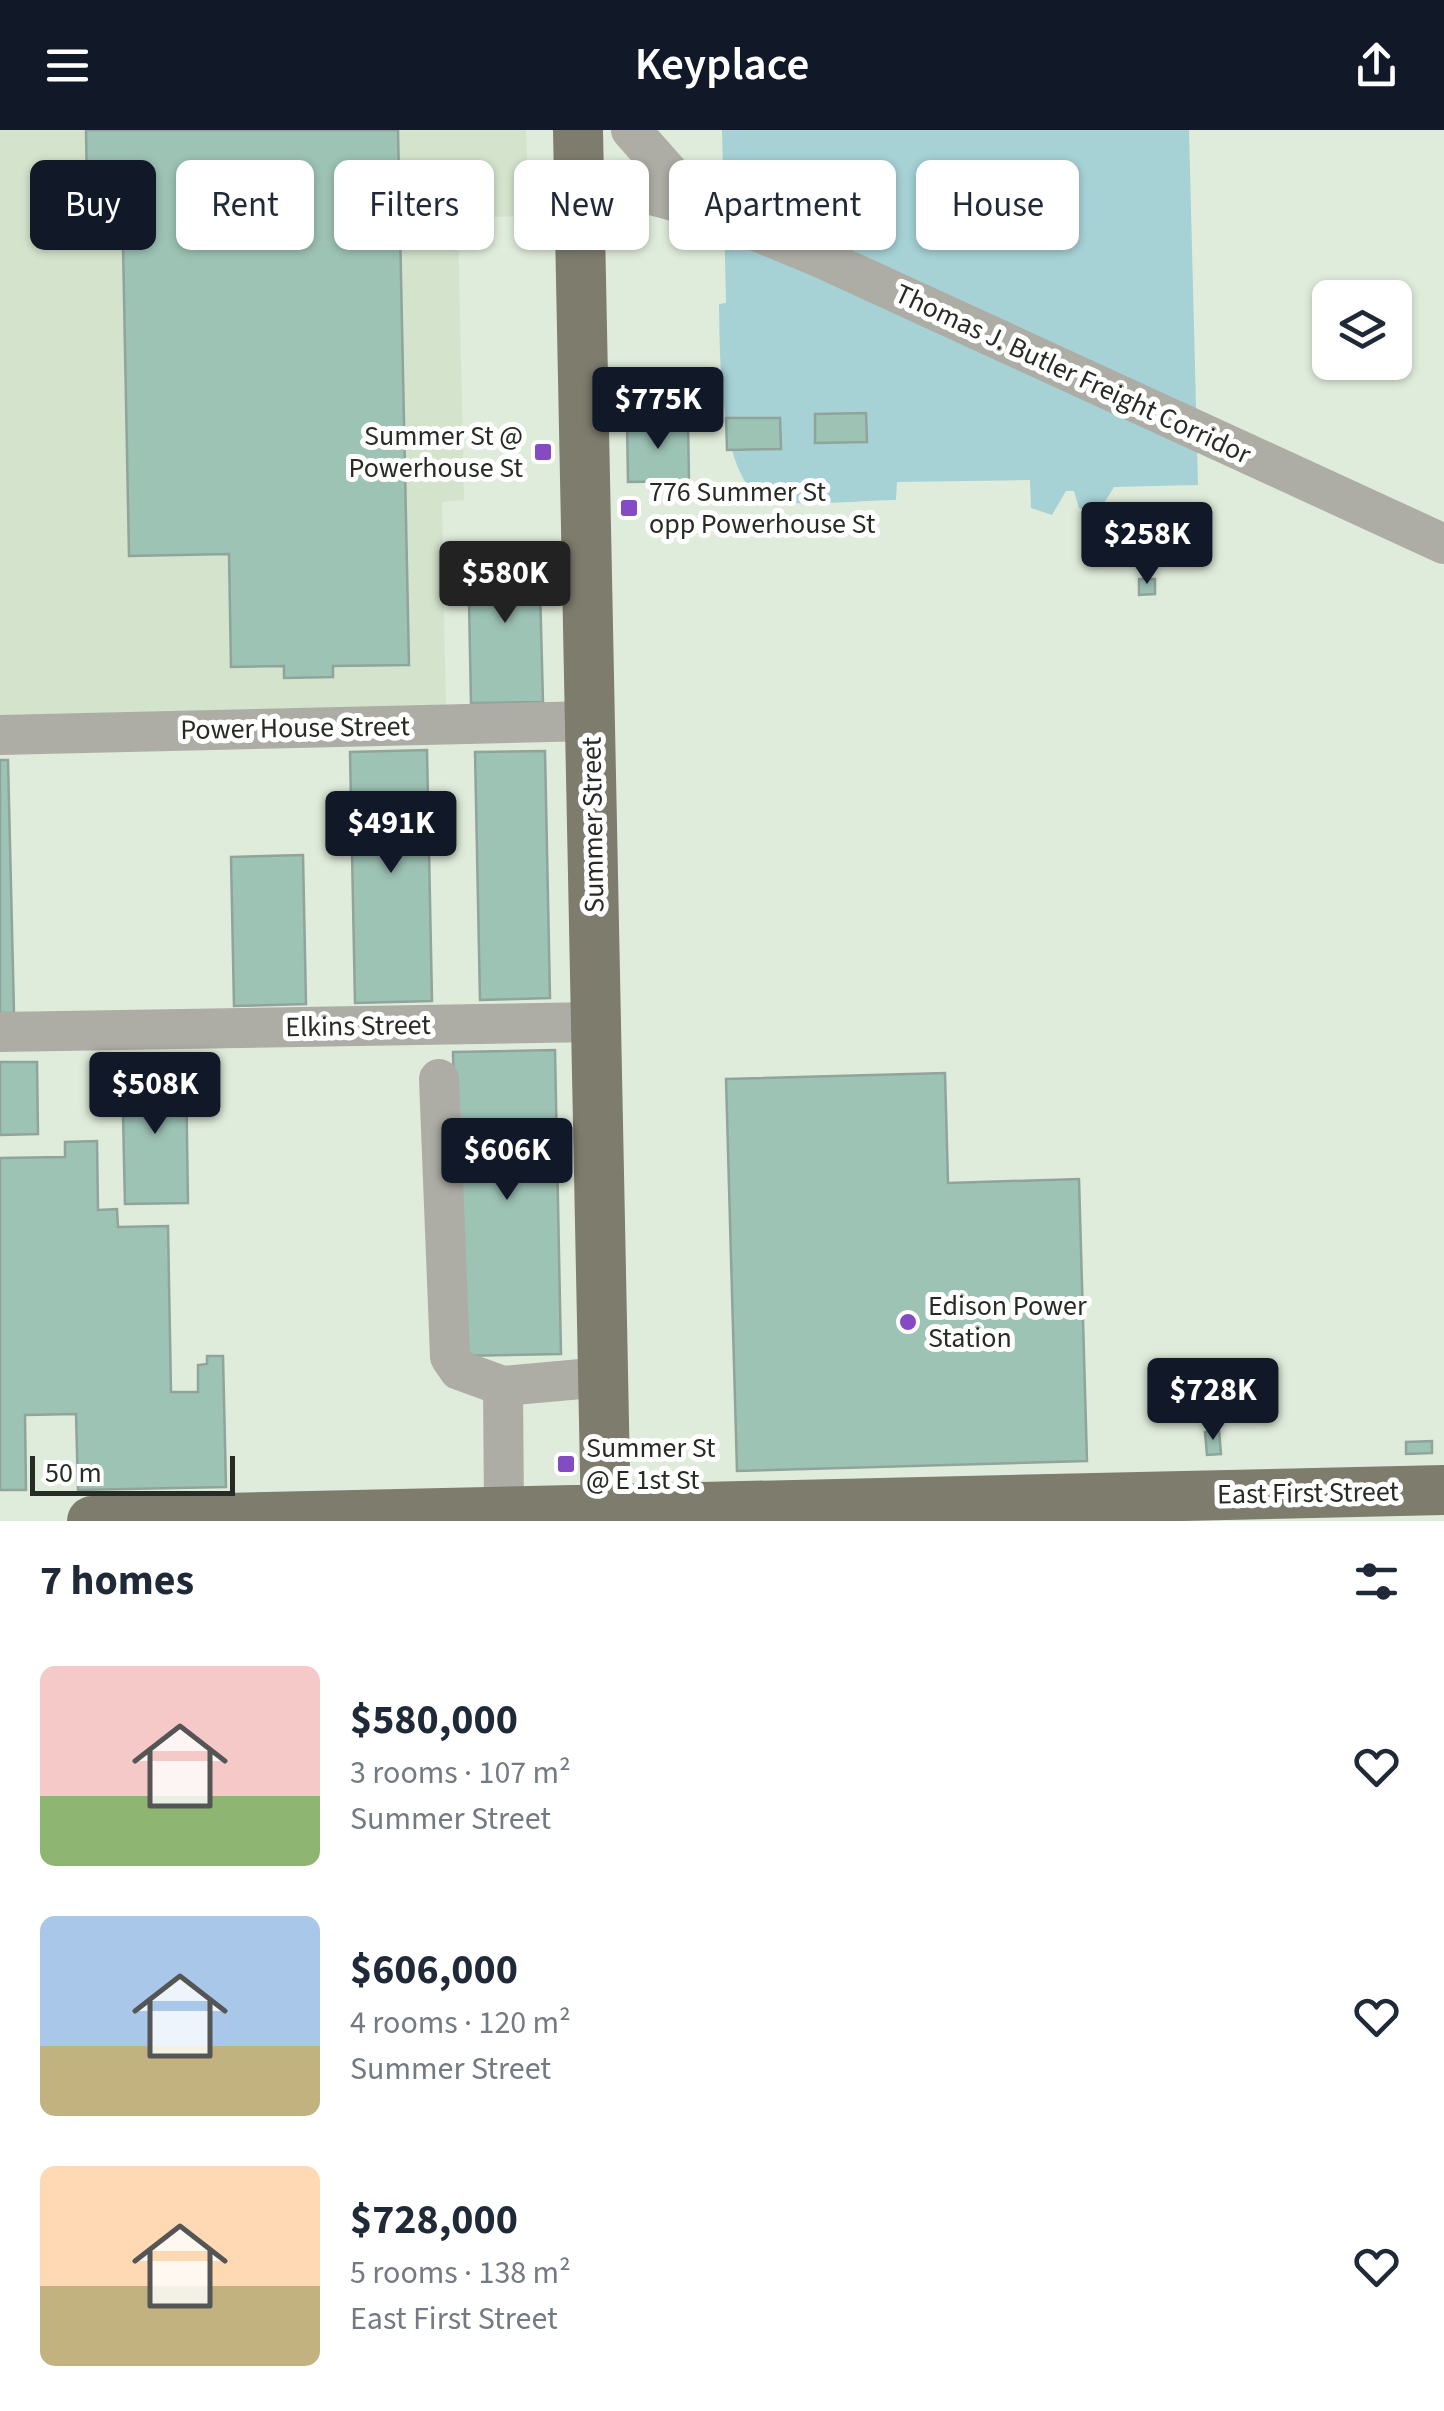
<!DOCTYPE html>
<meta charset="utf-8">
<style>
:root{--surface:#fff;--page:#f2f2f3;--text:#1f2937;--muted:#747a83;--accent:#111827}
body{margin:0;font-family:"Source Sans 3",sans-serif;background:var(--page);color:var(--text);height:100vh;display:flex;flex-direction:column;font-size:38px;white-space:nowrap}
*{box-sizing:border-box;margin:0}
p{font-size:32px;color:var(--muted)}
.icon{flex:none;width:55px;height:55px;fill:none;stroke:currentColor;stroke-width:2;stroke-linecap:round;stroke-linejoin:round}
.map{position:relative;height:1391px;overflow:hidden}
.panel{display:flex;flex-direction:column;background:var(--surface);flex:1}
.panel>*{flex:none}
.guide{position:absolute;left:30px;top:30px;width:1385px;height:90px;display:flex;gap:20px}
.tools{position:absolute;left:1312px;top:150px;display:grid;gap:20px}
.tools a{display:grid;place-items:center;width:100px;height:100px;border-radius:15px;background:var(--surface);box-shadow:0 2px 8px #0004;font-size:50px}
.scale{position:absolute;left:30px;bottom:25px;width:205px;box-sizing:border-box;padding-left:10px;border:5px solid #272b25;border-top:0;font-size:28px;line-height:35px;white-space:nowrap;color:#272b25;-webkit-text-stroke:8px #fff;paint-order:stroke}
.price{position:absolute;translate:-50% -85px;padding:0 22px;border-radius:10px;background:var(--accent);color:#fff;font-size:32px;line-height:65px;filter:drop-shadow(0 2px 5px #0008)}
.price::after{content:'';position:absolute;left:50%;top:60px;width:30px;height:22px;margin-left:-15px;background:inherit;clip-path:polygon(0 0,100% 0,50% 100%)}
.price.current{background:#222;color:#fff}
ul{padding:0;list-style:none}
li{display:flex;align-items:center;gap:30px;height:250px;padding:0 40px}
li span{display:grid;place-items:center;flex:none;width:280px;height:200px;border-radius:15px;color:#555}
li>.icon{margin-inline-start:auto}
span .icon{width:120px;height:120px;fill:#fffc;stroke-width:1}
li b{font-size:42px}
h2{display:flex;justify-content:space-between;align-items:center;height:120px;padding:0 40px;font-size:42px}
.chip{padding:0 35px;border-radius:15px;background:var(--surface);box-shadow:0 2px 8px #0004;font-size:35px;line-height:90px}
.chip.current{background:var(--accent);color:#fff}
header{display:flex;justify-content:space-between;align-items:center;height:130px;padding:0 40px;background:var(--accent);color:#fff;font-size:45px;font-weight:600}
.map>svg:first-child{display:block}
</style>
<header><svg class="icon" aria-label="menu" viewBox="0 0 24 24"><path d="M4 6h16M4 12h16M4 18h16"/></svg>Keyplace<svg class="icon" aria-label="share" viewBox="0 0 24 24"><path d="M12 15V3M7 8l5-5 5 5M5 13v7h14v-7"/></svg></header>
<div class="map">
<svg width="1444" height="1391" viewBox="0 0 1444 1391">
<rect width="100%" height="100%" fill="#e0ecdb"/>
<path fill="#d3e3cc" d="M0,0h526l3,86 -71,2 6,282 -22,2 4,209 -446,7z"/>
<path fill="#a6d1d5" d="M722,0h467l9,355 -84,2 -18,29 -17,-8 -5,-17h-8l-14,24 -21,-7 -1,-28 -133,2 -1,18c-30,0 -107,8 -131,-1 -47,-17 -45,-152 -46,-195l7,-1z"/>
<path fill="#9dc3b5" stroke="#90a49c" stroke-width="2.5" d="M86,0h312l11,535 -76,1v11l-49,1v-12l-53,1 -2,-113 -100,2 -7,-363h-35z
M866,283l1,29 -52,1v-29z
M726,288h54l1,31 -54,1z
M688,292l1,59 -61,1 -1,-59z
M539,419l4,153 -72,1 -3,-152z
M1139,449h16v15l-16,1z
M427,620l5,251 -77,2 -5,-251z
M545,621l5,247 -70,2 -5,-248z
M0,630h8l6,253h-14z
M303,725l3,149 -72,2 -3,-149z
M555,920l6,304 -102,2 -6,-304z
M0,932h37l1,72 -38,1z
M186,940l2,133 -63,1 -3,-133z
M945,943l3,110 131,-4 8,282 -350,10 -11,-392z
M97,1011l1,69 19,-1 1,18 50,-1 3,166h27v-27l9,-1v-8h16l3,131 -148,3 -2,-76 -51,1 1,75h-26v-332l65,-1v-15z
M1219,1300l2,24 -14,1 -2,-23z
M1432,1311v12l-26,1v-12z"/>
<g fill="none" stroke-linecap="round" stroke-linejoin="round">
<path stroke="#adada5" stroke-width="40" d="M631,0l69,78
M579,63h64l57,15 119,49 625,287
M0,605l591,-14
M0,902l596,-10
M439,949l11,278 9,13 44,16
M504,1382l-1,-126 100,-9"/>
<path stroke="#7d7c6d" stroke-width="50" d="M578,0l28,1391
M92,1391l1352,-31"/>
</g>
<g fill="#844bc2" stroke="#fff" stroke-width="4">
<rect x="533" y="312" width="20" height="20" rx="5"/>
<rect x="619" y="368" width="20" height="20" rx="5"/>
<circle cx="908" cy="1192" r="10"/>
<rect x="556" y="1324" width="20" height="20" rx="5"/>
</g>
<g text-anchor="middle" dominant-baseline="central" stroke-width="10" stroke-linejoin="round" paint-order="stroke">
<g font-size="28" fill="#272b25" stroke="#fff">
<text transform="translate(1073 244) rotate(25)">Thomas J. Butler Freight Corridor</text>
<text transform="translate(295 598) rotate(-1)">Power House Street</text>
<text transform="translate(593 695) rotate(-91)">Summer Street</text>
<text transform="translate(358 896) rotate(-1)">Elkins Street</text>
<text transform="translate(1308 1363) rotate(-1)">East First Street</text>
</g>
<g font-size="28" fill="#272b25" stroke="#fff" text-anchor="start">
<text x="523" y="306" text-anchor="end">Summer St @<tspan x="523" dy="32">Powerhouse St</tspan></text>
<text x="649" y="362">776 Summer St<tspan x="649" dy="32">opp Powerhouse St</tspan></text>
<text x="928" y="1176">Edison Power<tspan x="928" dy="32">Station</tspan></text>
<text x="586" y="1318">Summer St<tspan x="586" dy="32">@ E 1st St</tspan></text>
</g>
</g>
</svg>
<div class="tools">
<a><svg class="icon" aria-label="layers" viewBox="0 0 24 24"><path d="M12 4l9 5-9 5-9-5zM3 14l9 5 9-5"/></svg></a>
</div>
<div class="scale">50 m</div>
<b class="price" style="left:658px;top:322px">$775K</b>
<b class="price" style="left:1147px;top:457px">$258K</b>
<b class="price current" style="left:505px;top:496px">$580K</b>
<b class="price" style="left:391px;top:746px">$491K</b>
<b class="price" style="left:155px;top:1007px">$508K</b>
<b class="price" style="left:507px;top:1073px">$606K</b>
<b class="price" style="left:1213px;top:1313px">$728K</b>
<div class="guide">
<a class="chip current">Buy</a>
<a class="chip">Rent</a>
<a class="chip">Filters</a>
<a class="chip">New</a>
<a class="chip">Apartment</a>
<a class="chip">House</a>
</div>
</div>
<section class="panel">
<h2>7 homes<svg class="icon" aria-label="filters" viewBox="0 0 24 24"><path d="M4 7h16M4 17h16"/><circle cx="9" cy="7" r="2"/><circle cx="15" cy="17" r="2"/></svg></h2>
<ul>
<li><span style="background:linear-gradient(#f6c9c9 65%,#8fb573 0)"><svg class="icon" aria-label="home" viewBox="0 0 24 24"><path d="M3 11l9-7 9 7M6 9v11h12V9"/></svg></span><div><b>$580,000</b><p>3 rooms · 107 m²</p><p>Summer Street</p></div><svg class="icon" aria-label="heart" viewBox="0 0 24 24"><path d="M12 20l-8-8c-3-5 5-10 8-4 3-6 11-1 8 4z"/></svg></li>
<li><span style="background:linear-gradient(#a9c7e8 65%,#c2b280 0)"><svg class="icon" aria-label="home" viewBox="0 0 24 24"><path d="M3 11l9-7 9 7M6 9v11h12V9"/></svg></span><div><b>$606,000</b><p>4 rooms · 120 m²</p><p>Summer Street</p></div><svg class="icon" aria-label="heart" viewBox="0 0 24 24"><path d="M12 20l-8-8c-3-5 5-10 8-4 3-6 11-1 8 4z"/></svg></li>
<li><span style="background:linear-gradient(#ffd9b3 60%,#c2b280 0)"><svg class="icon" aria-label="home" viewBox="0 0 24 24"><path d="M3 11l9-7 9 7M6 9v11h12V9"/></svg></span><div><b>$728,000</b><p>5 rooms · 138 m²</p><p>East First Street</p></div><svg class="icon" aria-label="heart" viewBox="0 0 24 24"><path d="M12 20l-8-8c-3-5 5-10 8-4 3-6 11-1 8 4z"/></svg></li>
</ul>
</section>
